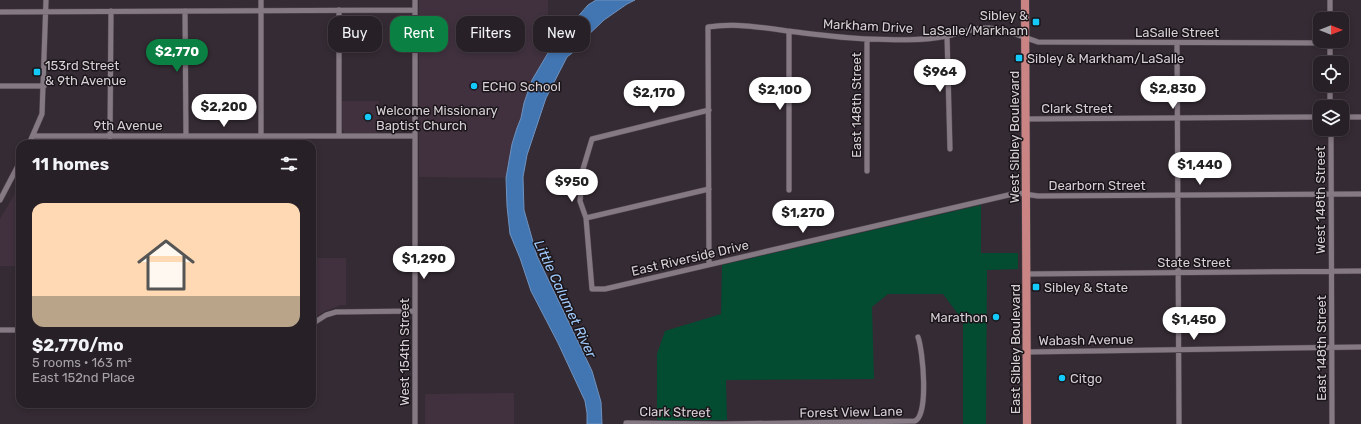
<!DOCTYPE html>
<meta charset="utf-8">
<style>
:root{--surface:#282027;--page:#342d33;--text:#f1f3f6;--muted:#a5a3a7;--line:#443e44;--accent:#0b8043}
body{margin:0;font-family:Rubik,sans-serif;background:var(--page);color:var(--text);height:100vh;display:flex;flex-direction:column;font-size:15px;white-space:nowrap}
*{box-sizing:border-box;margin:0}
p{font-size:13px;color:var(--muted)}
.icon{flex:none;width:22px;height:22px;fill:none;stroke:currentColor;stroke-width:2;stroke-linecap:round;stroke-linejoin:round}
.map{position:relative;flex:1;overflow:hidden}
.panel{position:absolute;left:16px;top:140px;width:300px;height:268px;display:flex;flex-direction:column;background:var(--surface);border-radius:12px;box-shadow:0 2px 6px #0003,0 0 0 1px var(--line)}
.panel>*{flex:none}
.top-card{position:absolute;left:328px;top:16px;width:380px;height:36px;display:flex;gap:8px}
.needle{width:26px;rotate:90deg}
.fabs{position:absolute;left:1313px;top:12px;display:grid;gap:8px}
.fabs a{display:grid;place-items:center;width:36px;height:36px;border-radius:8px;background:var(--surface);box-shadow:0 2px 6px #0003,0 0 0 1px var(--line);font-size:20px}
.price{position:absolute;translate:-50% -34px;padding:0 9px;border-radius:14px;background:#fff;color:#222;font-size:13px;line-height:26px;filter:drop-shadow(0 1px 2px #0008)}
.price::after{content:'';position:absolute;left:50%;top:24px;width:12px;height:9px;margin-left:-6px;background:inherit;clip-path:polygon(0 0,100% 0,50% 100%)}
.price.on{background:var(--accent);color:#fff}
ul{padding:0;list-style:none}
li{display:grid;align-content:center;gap:8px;height:212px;padding:0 16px}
li span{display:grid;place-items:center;height:124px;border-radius:12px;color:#555}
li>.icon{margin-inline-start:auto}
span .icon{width:72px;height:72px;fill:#fffc;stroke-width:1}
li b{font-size:17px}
h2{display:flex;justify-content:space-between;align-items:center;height:48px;padding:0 16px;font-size:17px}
.chip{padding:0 14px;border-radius:12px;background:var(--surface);box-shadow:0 2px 6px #0003,0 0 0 1px var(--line);font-size:14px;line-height:36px}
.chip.on{background:var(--accent);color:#fff}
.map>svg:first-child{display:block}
</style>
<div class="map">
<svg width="1361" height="424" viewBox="0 0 1361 424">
<rect width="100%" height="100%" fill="#352b34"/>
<path fill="#41313f" d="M419,0h129v53l-16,27 -5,12 -6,26 -4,10 -5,16 -6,34 -87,-1z
M341,101h38v32h-34l-3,-3z
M45,142h173v2h-174z
M20,185v81h-20v-47z
M312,258h34v47h-5l-16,6 -13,8z
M514,393v31h-89v-30z"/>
<path fill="#034b31" d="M981,205v48h37v16l-31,1 -1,154h-23v-103l-20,-27h-55l-16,13 2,72 -148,1 1,40h-70v-66l8,-23 56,-17 1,-49z"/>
<path fill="#4276b3" stroke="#6e91bd" d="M596,0h39l-8,4 -23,16 -20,19 -3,7 -14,11 -21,41 -19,57 -4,22 1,33 13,46 55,115 9,31 1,22h-15v-11l-2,-12 -27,-58 -27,-52 -11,-33 -10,-24 -3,-28 -1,-28 6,-34 5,-16 4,-10 3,-15 8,-23 16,-27 13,-17 27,-31z"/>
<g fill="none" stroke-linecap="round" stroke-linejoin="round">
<defs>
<path id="minor" d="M415,0v424
M339,10v126
M185,11l1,125
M0,12l415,-2
M1330,19v-19
M789,31v159
M947,36l3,113
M1330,41v22
M1177,43l2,381
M1330,85v22
M0,86h44
M709,110l-117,29 -9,30 -3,32 6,17 6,71h13l412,-96 21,3 323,-2
M1342,117h19
M1025,119l295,-2
M1331,129l1,295
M33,136h382
M261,136v-136
M110,137l1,-126
M29,144l13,-30 4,-114
M867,171v-132
M0,200l20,-38
M586,218l123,-29
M709,265l-1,-238c27,-4 52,0 79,4 26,3 54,7 81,8 26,1 54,2 79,-3 14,-3 27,-9 42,-8 15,1 35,9 49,14l292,1
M1026,274l335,-3
M312,324l14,-9 10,-3 79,-1
M0,330h20
M1027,352l334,-5
M626,423l97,1 192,-3c14,-6 8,-70 3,-84"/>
<path id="primary" d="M1025,0l2,424"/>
</defs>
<use href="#minor" stroke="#514850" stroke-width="6"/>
<use href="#primary" stroke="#514850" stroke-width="9"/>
<use href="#minor" stroke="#857984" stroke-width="5"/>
<use href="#primary" stroke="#cb8484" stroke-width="8"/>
</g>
<g fill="#14cafb" stroke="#1a1519" stroke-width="1.5">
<rect x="1032" y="18" width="8" height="8" rx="2"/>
<rect x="1015" y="54" width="8" height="8" rx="2"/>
<rect x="33" y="68" width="8" height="8" rx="2"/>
<circle cx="474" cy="86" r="4"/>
<circle cx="368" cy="117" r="4"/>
<rect x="1032" y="283" width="8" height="8" rx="2"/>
<circle cx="996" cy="317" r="4"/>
<circle cx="1062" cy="378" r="4"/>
</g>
<g text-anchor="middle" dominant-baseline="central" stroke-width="3" stroke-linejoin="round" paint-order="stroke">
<g font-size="13" fill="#d6cfd5" stroke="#1a1519" text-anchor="start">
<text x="1028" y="15" text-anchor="end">Sibley &amp;<tspan x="1028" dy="15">LaSalle/Markham</tspan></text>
<text x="1027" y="58">Sibley &amp; Markham/LaSalle</text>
<text x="45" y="65">153rd Street<tspan x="45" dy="15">&amp; 9th Avenue</tspan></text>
<text x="482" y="86">ECHO School</text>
<text x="376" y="110">Welcome Missionary<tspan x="376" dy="15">Baptist Church</tspan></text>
<text x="1044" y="287">Sibley &amp; State</text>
<text x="988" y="317" text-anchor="end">Marathon</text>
<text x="1070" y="378">Citgo</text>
</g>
<g font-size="13" fill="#d6cfd5" stroke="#1a1519">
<text transform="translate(868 26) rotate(3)">Markham Drive</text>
<text x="1177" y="32">LaSalle Street</text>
<text transform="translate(856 105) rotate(-90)">East 148th Street</text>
<text x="1077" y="108">Clark Street</text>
<text x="128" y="125">9th Avenue</text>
<text transform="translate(1014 137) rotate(-90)">West Sibley Boulevard</text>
<text x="1097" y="185">Dearborn Street</text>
<text transform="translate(1320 200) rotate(-90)">West 148th Street</text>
<text transform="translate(690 258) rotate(-13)">East Riverside Drive</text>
<text x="1194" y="262">State Street</text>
<text transform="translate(1086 340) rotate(-1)">Wabash Avenue</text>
<text transform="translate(1321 348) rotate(-90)">East 148th Street</text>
<text transform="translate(1015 349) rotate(-90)">East Sibley Boulevard</text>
<text transform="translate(404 352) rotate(-90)">West 154th Street</text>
<text transform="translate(675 412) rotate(1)">Clark Street</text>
<text transform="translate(851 412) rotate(-1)">Forest View Lane</text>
</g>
<g font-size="14" font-style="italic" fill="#a0c9fb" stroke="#1a1519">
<text transform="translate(565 299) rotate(65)">Little Calumet River</text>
</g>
</g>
</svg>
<div class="fabs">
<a><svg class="needle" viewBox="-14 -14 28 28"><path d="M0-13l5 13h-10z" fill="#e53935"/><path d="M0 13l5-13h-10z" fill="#a5a3a7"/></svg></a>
<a><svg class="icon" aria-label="locate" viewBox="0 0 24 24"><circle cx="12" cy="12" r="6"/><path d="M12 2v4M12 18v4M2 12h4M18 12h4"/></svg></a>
<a><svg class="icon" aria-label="layers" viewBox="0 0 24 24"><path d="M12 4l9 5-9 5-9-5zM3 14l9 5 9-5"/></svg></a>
</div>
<b class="price on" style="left:177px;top:73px">$2,770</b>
<b class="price" style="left:940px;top:93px">$964</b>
<b class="price" style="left:1173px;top:110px">$2,830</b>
<b class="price" style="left:780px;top:111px">$2,100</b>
<b class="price" style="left:654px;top:114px">$2,170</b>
<b class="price" style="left:224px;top:128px">$2,200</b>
<b class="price" style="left:1200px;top:186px">$1,440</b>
<b class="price" style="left:572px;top:203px">$950</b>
<b class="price" style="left:803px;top:234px">$1,270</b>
<b class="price" style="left:424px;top:280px">$1,290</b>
<b class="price" style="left:1194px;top:341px">$1,450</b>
<div class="top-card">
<a class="chip">Buy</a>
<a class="chip on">Rent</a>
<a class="chip">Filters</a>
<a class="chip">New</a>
</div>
<section class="panel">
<h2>11 homes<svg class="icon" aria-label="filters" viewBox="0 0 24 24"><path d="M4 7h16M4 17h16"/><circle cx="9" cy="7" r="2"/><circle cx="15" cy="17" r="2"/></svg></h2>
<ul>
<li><span style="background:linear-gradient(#ffd9b3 75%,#b9a48a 0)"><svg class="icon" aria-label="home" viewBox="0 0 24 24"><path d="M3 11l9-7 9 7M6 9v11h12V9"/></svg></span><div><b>$2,770/mo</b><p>5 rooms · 163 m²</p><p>East 152nd Place</p></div></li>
</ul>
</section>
</div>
